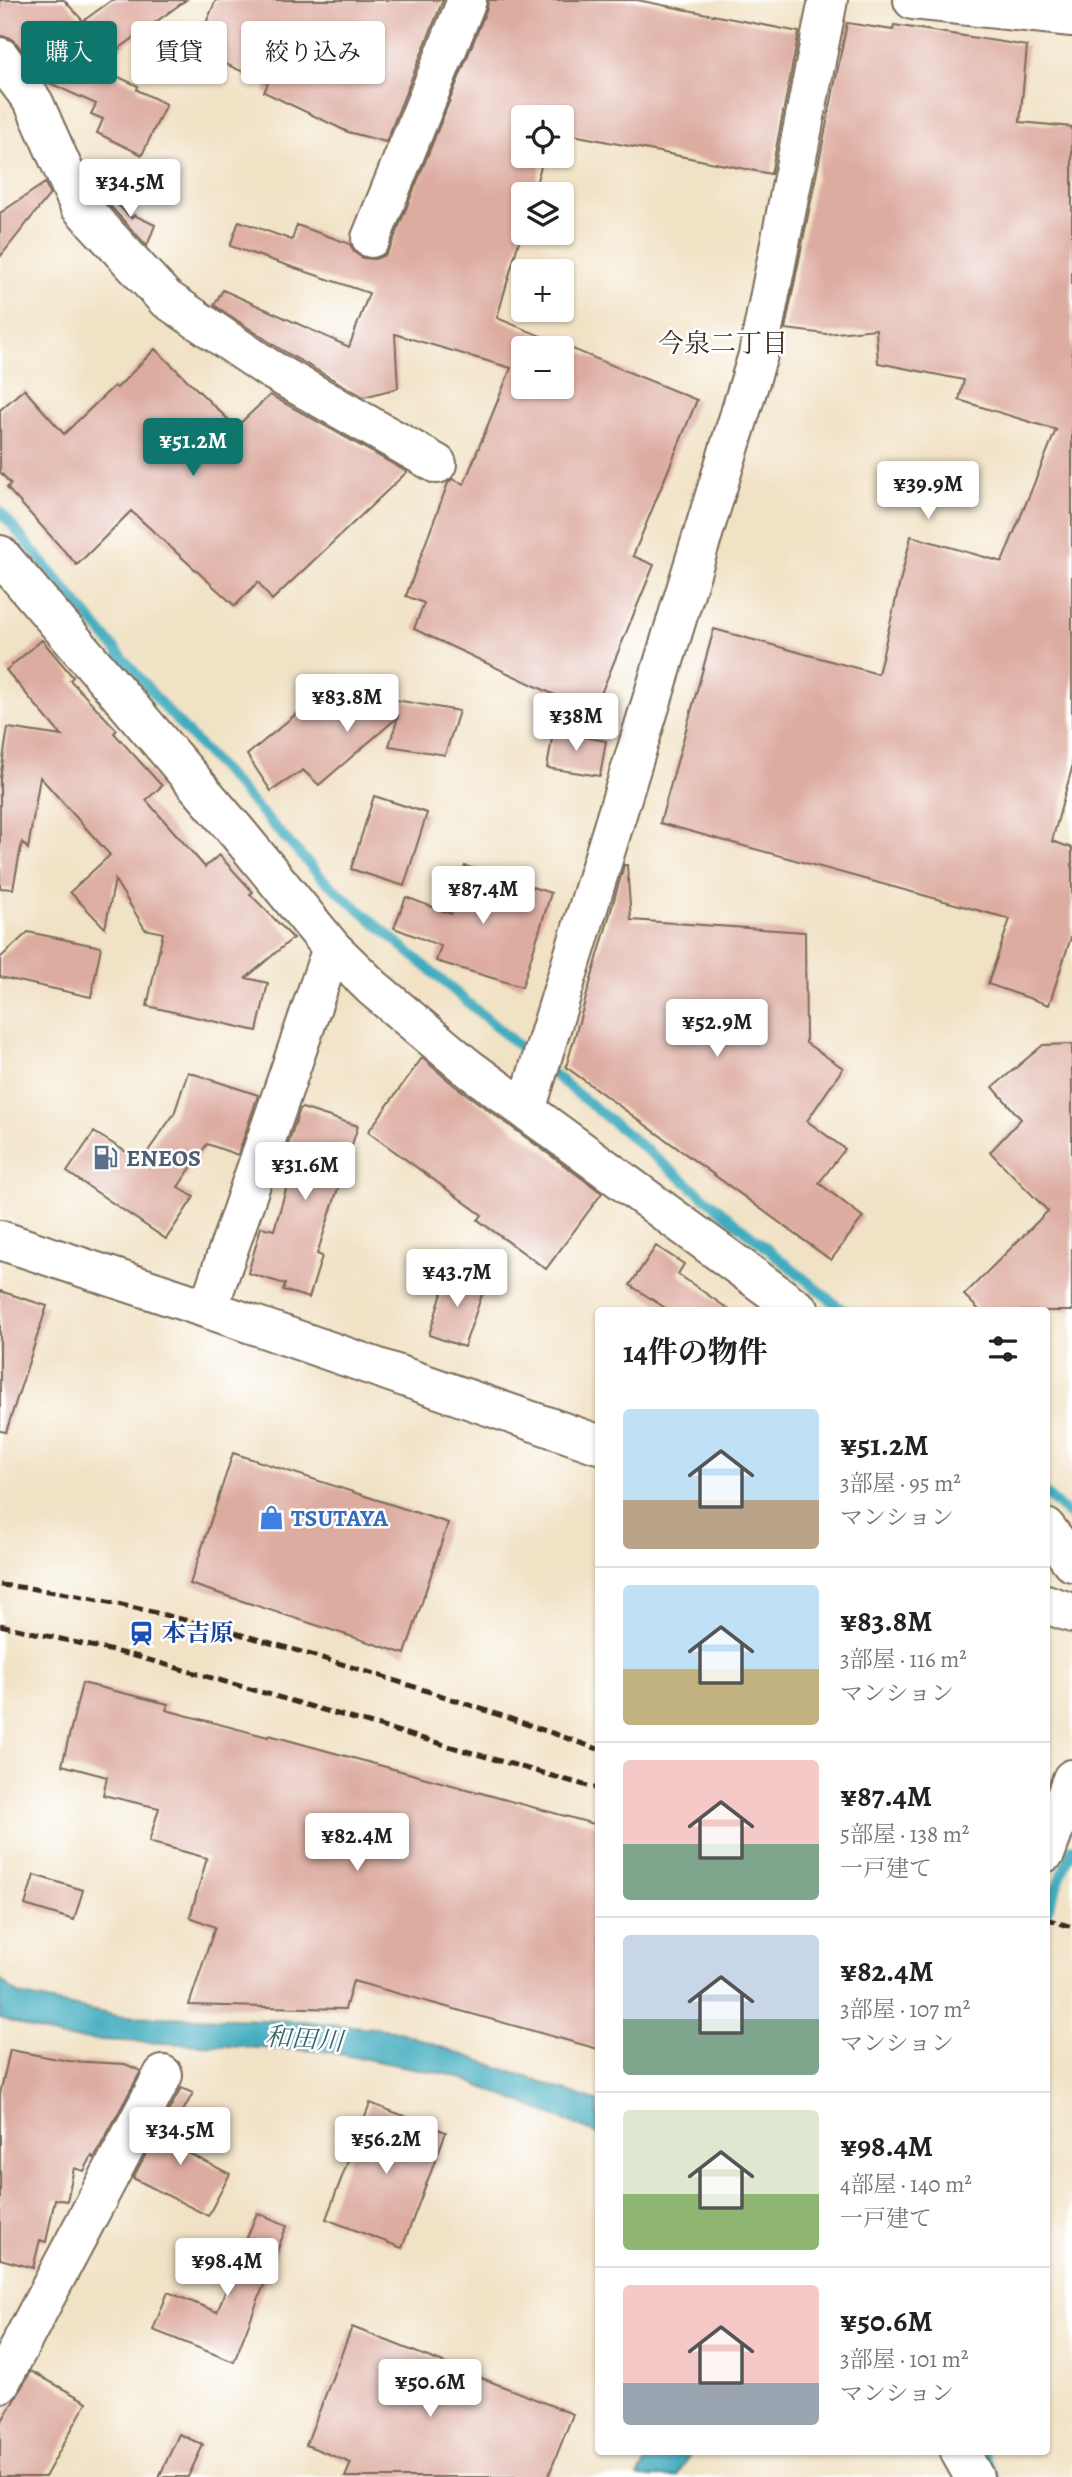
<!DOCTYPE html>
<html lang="ja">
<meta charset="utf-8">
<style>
:root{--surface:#fff;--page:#f6f6f6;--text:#222;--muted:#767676;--line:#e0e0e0;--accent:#0f766e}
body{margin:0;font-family:Alegreya,"Noto Serif JP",serif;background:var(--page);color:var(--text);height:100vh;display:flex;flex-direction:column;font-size:26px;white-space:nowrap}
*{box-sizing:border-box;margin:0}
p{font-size:23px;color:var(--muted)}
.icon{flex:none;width:38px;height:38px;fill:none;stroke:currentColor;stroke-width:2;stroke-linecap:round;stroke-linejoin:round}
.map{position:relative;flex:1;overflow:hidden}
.drawer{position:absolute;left:595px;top:1307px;width:455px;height:1148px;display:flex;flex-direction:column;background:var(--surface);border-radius:7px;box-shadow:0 2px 5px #0004}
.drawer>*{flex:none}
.top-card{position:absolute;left:21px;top:21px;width:469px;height:63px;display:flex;gap:14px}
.tools{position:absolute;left:511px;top:105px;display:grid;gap:14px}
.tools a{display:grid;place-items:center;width:63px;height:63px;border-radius:7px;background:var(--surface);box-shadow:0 2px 5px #0004;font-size:35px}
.price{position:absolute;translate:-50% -60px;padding:0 16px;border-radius:7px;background:#fff;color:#222;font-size:23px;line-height:46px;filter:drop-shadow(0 2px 4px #0008)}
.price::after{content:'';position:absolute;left:50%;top:42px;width:21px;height:16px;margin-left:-10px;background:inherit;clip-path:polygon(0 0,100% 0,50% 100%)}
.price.active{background:var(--accent);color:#fff}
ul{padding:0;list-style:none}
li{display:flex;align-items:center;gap:21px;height:175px;padding:0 28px}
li+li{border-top:2px solid var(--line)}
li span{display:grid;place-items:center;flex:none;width:196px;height:140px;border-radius:7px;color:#555}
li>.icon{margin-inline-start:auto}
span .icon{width:84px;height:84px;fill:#fffc;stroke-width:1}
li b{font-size:30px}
h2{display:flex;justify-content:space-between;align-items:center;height:84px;padding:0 28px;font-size:30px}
.tag{padding:0 24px;border-radius:7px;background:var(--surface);box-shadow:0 2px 5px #0004;font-size:24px;line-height:63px}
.tag.active{background:var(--accent);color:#fff}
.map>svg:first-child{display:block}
</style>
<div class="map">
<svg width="1072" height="2477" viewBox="0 0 1072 2477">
<rect width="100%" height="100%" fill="#fff"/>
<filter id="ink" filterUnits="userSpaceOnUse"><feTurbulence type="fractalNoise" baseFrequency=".0143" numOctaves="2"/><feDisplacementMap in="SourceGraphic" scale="14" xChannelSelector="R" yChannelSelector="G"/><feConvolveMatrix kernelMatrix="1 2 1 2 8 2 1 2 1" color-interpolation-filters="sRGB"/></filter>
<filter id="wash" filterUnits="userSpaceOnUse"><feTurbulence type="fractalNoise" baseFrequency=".00686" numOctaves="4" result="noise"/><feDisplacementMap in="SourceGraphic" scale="28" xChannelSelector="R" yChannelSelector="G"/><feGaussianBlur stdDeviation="1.57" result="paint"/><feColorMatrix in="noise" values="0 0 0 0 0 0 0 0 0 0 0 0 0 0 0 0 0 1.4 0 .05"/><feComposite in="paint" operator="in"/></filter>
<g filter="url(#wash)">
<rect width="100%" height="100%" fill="#f1e2c5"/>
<path fill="#3facbe" stroke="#3d6b6e" stroke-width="2" d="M0,1980l19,15 99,21 182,5 93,9 205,72v32l-142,-58 -133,-25 -262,-13 -61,-20z
M651,2452h40l-14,25h-39z"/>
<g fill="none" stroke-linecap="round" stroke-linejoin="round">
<path stroke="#3facbe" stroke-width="10" d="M0,511l164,196 158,171 212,181
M547,1069l297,242
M1046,1494l26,24
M1046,1914l26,-66
M983,2452l12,25"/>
</g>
<g id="blocks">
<path fill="#ddaca0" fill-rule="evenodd" d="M0,0h64l19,21 29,-21h74l-91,66 43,20 -1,4 29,14 -24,51 -45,-22 6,-14 -12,-5 5,-10 -51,-23 -28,-37 -8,-7 -9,-1z
M216,0h227l-57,142 -38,-10 -84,-40 4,-9 -74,-33z
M488,0h149l162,32 -28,142 -198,-39 -2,12 -9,1v-31h-39v39h21l-11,38h-10v33l-26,91 200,82 -64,156 21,9 -61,148 -179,-84 10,-26 -18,-7 42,-113 4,-4 12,5 47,-116 -116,-34 3,54 -34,9 -84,-48 -66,-44 9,-15 126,57 20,-54 -139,-47 9,-25 53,19 5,-15 53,19 4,8 9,6 12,1 10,-4 6,-9 96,-238zM523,348h39v39h-39z
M847,23l46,7 1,-5 133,21 -7,76 52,5v641l-20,73 20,7v86l-23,71 -61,-21 22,-65 -350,-96 54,-194 164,45 33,-138 91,26 54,-132 -97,-30 5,-20 -86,-17 -2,-34 -50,5 -41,-5z
M93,180l38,38 3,-3 21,10 -8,21 -49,-53z
M45,183l5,11 -50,63v-44z
M155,349l81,78 34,-32 137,77 -135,128 -14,-18 -23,24 -104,-95 -54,54 -70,-77 4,-4 -11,-12v-62l24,-21 40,45 50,-48 3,2z
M42,640l31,37 -3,3 47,50 -3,3 48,53 -16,14 59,67 14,-12 34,37 -3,2 43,44 -47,40 22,5 -11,48 -110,-25 16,-73 -18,-4 -30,-49 -10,48 -35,-36 40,-37 -70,-78 -12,72 -6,-7 -9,47 -13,-1v-110l8,-50 54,8 -56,-66z
M327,688l132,23 -14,44 -56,-9 9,-29 -79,68 -16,-15 -32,21 -24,-36z
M554,727l31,5 -2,5 23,4 -6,35 -53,-8z
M374,796l53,17 -23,73 -53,-17z
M624,865h3l4,55 174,12 1,111 37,25 -36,53 38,28 -26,34 44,34 -32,43 -265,-193z
M465,866l86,27 -29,94 -86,-26 5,-15 -47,-18 12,-31 45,17z
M28,932l73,15 -10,50 -91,-20v-19z
M1072,1044v267h-92l-16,-16 84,-84 -58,-59 31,-33 -28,-32 50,-42z
M422,1058l32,27 148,108 -56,76 -68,-49 4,-5 -114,-83z
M188,1072l70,23 -20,60 -31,-11 -29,43 16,10 -28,42 -99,-67 27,-40 47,29 33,-47z
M302,1108l56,18 -41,128 5,2 -13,42 -26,-8 2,-6 -37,-11 13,-46 13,3 18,-61 -11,-4 19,-56z
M656,1246l28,18 -6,10 53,37h-61l-40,-26z
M449,1271l37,12 -22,64 -35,-12z
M0,1291l47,15 -41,126 -6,-1z
M233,1453l215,70 -43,131 -215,-70z
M82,1683l86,21 -2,6 102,27 1,-2 329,90v224l-245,-68 -8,28 -156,-4 26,-78 -25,-10 17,-59 -58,-16 10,-34 -56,-13 4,-18 -45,-12z
M34,1875l49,15 -9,30 -49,-15z
M10,2050l59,11 56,3 16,7 -47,87 -2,-2 -8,15 -10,-3 -7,33 -12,-2 -9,43 -6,-2 -7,28 -33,-9v-165z
M181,2088l12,5 -27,49 64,32 -22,42 -75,-38z
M370,2103l76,29 -44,116 -76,-29z
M257,2213l30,12 -53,137 -81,-32 15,-38 49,20z
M352,2327l221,87 -25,63h-203l6,-14 -45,-18z
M31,2371l56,31 -42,75h-45v-53z
M179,2434l24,11 -15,32h-29z"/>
</g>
</g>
<g filter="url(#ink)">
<use href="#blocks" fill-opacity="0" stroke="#7b6a58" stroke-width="2"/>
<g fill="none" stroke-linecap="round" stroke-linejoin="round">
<defs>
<path id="minor" d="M913,0l159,17
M0,57l34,46 45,102 86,93 103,70 169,96
M371,238l96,-238
M0,555l237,277 95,116 41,40 94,79 333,244
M526,1110l232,-755 70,-355
M0,1240l208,69 390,135
M208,1309l124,-361
M1046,1528l26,34
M1046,1604l26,9
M1046,1852l26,-73
M0,2383l163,-308
M960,2452l14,25"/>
</defs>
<use href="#minor" stroke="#7b6a58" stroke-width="42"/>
<use href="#minor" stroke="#fff" stroke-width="38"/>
<path stroke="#3b2a1e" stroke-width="5" stroke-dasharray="10 5" stroke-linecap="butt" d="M0,1585c76,7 150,26 224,45 126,34 251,76 374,119
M0,1625l139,32 459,132
M1046,1919l26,8"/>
</g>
</g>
<defs>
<symbol id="fuel-bare" viewBox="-9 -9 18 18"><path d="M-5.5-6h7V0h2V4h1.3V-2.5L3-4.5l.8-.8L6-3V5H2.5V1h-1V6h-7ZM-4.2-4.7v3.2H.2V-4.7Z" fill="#5c6f8a" stroke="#fff" stroke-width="2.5" paint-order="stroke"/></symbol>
<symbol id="shop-bare" viewBox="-9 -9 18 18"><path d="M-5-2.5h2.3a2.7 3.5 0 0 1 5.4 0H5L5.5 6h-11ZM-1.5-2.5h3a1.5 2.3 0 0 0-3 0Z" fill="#3f7fe0" stroke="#fff" stroke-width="2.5" paint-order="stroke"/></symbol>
<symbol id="station-bare" viewBox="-9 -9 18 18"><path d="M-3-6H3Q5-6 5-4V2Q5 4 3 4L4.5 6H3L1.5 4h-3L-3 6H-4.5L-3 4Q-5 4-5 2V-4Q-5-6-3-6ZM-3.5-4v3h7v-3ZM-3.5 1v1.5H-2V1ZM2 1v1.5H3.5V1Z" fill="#1a4fb4" stroke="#fff" stroke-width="2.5" paint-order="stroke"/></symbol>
</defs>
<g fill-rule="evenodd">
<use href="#fuel-bare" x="88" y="1140" width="35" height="35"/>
<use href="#shop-bare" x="254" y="1500" width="35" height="35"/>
<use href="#station-bare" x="124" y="1616" width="35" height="35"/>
</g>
<g text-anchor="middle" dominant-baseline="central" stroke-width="5" stroke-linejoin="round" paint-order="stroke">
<g font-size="24" font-weight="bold" fill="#4e5e75" stroke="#fff" text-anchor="start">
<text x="126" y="1158">ENEOS</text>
</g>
<g font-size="24" font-weight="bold" fill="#366cbe" stroke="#fff" text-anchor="start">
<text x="291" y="1518">TSUTAYA</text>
</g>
<g font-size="24" font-weight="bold" fill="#164399" stroke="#fff" text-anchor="start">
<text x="162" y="1633">本吉原</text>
</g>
<g font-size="26" fill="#3b2a1e" stroke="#fff">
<text x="723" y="343">今泉二丁目</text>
</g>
<g font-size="26" font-style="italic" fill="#3d6466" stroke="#fff">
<text transform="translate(304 2039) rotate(4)">和田川</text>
</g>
</g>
</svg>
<div class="tools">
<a><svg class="icon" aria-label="locate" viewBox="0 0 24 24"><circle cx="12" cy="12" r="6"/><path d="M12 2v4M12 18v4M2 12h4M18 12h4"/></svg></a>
<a><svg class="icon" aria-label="layers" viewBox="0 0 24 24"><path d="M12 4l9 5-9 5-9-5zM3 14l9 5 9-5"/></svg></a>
<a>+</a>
<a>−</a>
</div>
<b class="price" style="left:130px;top:219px">¥34.5M</b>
<b class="price active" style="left:193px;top:478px">¥51.2M</b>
<b class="price" style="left:928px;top:521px">¥39.9M</b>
<b class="price" style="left:347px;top:734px">¥83.8M</b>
<b class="price" style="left:576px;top:753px">¥38M</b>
<b class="price" style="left:483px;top:926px">¥87.4M</b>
<b class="price" style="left:717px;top:1059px">¥52.9M</b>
<b class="price" style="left:305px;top:1202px">¥31.6M</b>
<b class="price" style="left:457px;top:1309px">¥43.7M</b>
<b class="price" style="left:357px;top:1873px">¥82.4M</b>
<b class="price" style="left:180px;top:2167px">¥34.5M</b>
<b class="price" style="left:386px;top:2176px">¥56.2M</b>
<b class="price" style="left:227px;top:2298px">¥98.4M</b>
<b class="price" style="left:430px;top:2419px">¥50.6M</b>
<div class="top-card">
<a class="tag active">購入</a>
<a class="tag">賃貸</a>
<a class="tag">絞り込み</a>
</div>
<section class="drawer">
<h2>14件の物件<svg class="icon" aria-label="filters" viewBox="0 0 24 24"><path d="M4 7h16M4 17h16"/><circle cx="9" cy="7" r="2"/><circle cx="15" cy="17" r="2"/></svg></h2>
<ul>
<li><span style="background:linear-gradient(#bfe0f5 65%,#b9a48a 0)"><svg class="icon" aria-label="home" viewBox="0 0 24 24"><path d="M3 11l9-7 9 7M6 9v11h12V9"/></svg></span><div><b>¥51.2M</b><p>3部屋 · 95 m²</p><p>マンション</p></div></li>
<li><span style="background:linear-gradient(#bfe0f5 60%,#c2b280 0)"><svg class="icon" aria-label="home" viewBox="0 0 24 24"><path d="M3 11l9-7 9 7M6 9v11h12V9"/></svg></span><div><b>¥83.8M</b><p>3部屋 · 116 m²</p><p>マンション</p></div></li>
<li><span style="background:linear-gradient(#f6c9c9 60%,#7fa58c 0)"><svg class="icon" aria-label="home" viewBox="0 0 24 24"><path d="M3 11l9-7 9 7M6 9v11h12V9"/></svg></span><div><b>¥87.4M</b><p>5部屋 · 138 m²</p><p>一戸建て</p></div></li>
<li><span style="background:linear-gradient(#c9d6e8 60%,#7fa58c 0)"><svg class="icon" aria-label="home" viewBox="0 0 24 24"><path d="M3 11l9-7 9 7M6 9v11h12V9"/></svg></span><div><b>¥82.4M</b><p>3部屋 · 107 m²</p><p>マンション</p></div></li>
<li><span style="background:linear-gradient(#dfe7d0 60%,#8fb573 0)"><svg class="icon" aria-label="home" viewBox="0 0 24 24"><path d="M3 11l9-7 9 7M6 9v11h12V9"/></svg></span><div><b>¥98.4M</b><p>4部屋 · 140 m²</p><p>一戸建て</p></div></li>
<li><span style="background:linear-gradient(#f6c9c9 70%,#9aa5b1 0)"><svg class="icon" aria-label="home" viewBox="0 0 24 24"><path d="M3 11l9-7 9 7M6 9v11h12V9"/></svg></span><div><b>¥50.6M</b><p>3部屋 · 101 m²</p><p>マンション</p></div></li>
</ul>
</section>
</div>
